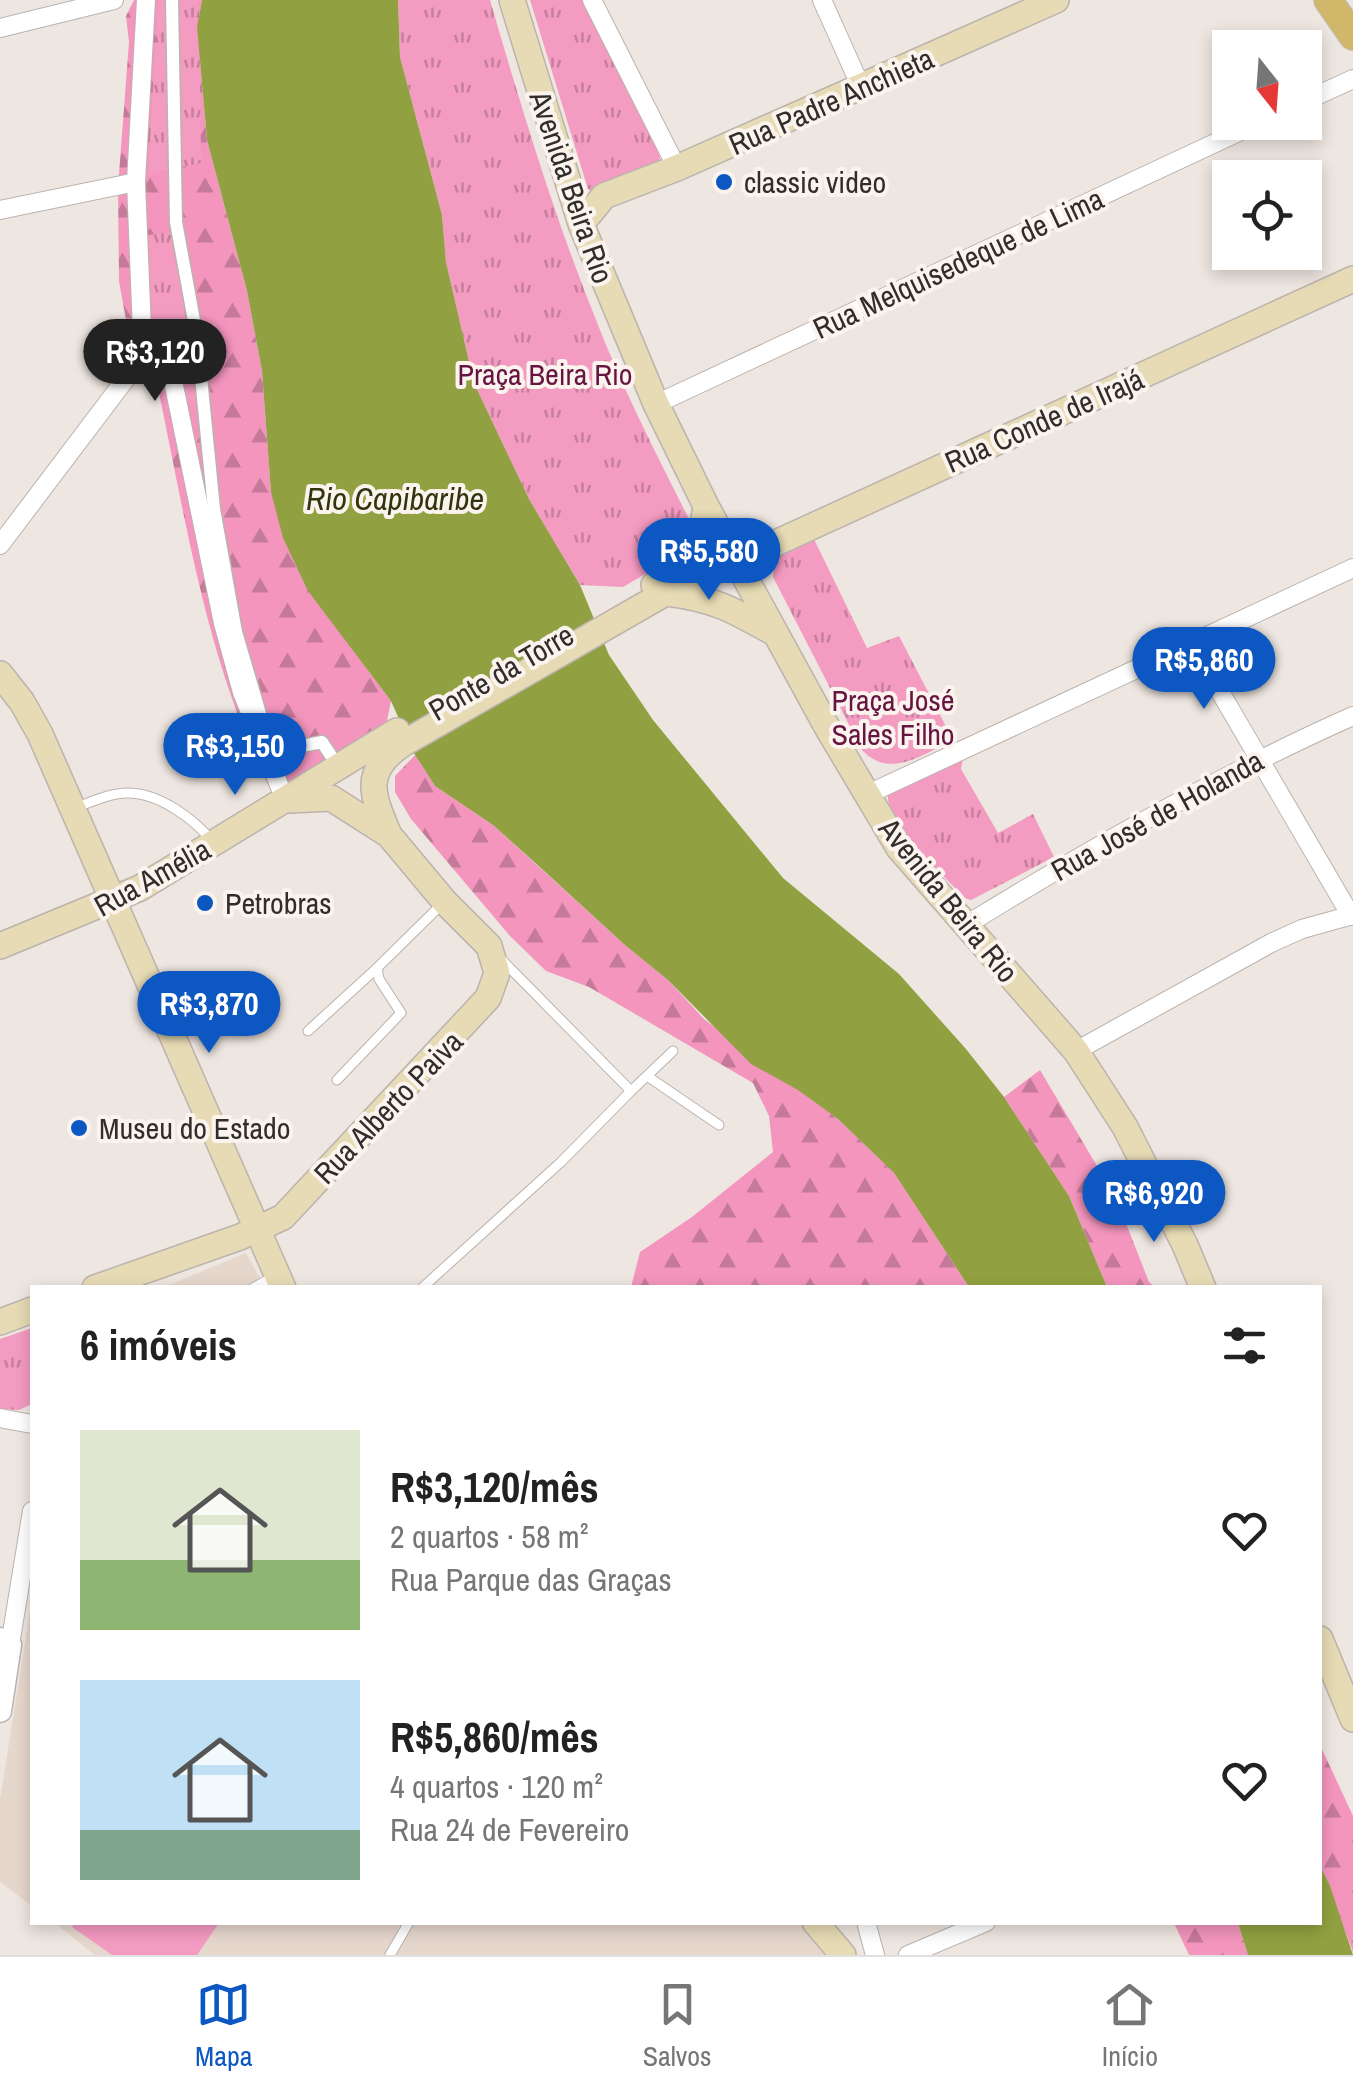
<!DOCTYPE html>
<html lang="pt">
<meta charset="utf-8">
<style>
:root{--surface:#fff;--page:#f2f2f2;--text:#222;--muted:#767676;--line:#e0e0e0;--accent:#0c57c1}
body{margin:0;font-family:"Archivo Narrow",sans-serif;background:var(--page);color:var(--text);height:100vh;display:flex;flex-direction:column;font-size:38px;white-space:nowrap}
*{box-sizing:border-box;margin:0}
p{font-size:32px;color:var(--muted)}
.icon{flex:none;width:55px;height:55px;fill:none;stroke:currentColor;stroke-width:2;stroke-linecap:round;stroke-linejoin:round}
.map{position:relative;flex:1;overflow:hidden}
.side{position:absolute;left:30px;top:1285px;width:1292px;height:640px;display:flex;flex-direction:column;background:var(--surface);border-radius:0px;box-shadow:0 5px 15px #0003}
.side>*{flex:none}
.needle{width:65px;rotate:163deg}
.tools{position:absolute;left:1212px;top:30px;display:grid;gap:20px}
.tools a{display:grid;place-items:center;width:110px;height:110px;border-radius:0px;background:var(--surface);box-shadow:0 5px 15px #0003;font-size:50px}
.price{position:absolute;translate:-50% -85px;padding:0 22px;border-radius:35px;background:var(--accent);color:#fff;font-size:32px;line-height:65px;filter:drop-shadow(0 2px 5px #0008)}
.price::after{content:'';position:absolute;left:50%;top:60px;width:30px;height:22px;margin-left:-15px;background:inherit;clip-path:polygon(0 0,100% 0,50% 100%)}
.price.selected{background:#222;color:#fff}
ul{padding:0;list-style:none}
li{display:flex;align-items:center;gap:30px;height:250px;padding:0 50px}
li span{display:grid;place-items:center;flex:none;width:280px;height:200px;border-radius:0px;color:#555}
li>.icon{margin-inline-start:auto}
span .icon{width:120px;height:120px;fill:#fffc;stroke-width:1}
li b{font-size:42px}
h2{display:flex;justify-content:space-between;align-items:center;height:120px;padding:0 50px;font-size:42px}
.menu{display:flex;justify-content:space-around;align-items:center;height:140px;border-top:2px solid var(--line);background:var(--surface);font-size:28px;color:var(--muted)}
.menu a{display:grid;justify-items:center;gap:5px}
.menu .selected{color:var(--accent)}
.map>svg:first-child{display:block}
</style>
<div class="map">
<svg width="1353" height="1955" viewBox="0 0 1353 1955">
<defs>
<pattern id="forest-firs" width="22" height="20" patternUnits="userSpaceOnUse" patternTransform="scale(2.5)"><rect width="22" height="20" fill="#f395bd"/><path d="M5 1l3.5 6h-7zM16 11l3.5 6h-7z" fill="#c57a9a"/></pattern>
<pattern id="park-tufts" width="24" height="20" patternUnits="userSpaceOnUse" patternTransform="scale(2.5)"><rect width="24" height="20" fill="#f49bc1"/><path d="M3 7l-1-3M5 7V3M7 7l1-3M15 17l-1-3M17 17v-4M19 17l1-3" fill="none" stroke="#c67f9d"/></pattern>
</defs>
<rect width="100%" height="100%" fill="#eee6e0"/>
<path fill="#e6d7cd" d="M246,1253l19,34 -103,1z
M32,1598v308l-32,-24v-82z
M798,1922l27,33h-730l-40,-32z"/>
<path fill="url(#forest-firs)" d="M134,0h68l-5,27 10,113 40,151 15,80 9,121 81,157 39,52 -4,20 -107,67 -11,-2c-62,-122 -83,-265 -111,-398l-23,-18 -16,-89 -1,-94 11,-145 -3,-26z
M415,755l20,31 58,39 133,121 42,34 36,39 134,100 56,54 75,114h-338l9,-35 52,-35 81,-65 -4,-36 -16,-33 -164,-96 -43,-16 -36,-35 -99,-117 -16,-27v-16z
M1040,1070l76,128 33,84 6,5h-48l-38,-91 -65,-99z
M1320,1745l33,71v136l-33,-86z
M1174,1923h64l10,32h-59z"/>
<path fill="url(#park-tufts)" d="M158,0h41l2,163 -53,11z
M398,0h92c32,110 65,219 108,325 27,69 61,134 94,200l-14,30 -55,32 -43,-2 -51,-86 -55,-116 -28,-121 -4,-47 -42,-158z
M530,0h52l77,149 1,11 -3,6 -63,26 -6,-3z
M172,232l26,168 -18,-1 -13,-54h-16l-10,-109z
M812,535l55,113 32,-12 54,104c-30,14 -63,40 -91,10l-89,-173 2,-25z
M964,753l-3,16 37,64 35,-19 21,43 -83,43 -6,-2c-19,-20 -81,-78 -77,-104z
M32,1328v76l-13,6 -19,-1v-70z"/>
<path fill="#f49bc1" d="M75,1922h144v1l-22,32h-85l-40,-28z"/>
<path fill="#91a141" d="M202,0h196l2,57 42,158 4,47 28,121 55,116 51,86 29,70 44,65 130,158 116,96 67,75 38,48 65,99 38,91h-138l-75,-114 -56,-54 -40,-29 -47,-26 -83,-84 -42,-34 -94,-86 -39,-35 -58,-39 -20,-31 -24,-54 -83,-110 -25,-53 -12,-46 -9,-121 -15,-80 -40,-151 -10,-113z
M1320,1866l10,20 23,69h-105l-10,-32 82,-1z"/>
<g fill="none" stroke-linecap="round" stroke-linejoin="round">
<defs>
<path id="service" d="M75,808c16,-6 37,-16 55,-15 30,1 64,26 82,48
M308,1031l69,-63
M647,1076l72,49
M337,1080l64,-67 -22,-34 -2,-11 66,-65
M631,1091l42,-40
M253,1288l20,-11
M422,1288l139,-126 70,-71 -130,-132
M390,1955l19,-33"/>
<path id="pedestrian" d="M172,0l4,222 21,115 17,172 22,123 27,92
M268,743l3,9 51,-10 17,26"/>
<path id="minor" d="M146,0l-10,182 7,174 29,20 51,247 19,69 43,108
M592,0l85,168
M822,0l39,87
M0,28l114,-28
M1305,101l48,-22
M0,210l136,-28
M656,404l604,-282
M0,545l143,-189
M1191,642l160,274
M866,795l487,-227
M966,925c125,-77 252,-149 387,-209
M1076,1051l195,-108 31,-14 51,-14
M0,1418l32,6
M10,1645l22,-134
M866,1922l9,33
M908,1955l78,-33"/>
<path id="tertiary" d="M0,1639l10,6 -10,66"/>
<path id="secondary" d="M512,0l69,224 75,180 50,102 121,221 72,121 177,203 49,76 60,118 18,43
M581,224l23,-28 73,-28 379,-168
M654,585c35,-21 47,-39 52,-79
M667,593c49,6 68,18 109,41
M0,674l22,28 18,32 243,554
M389,835c-17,-40 -28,-64 15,-92l256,-147 693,-317
M0,946l140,-58 257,-157
M95,1288l145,-51 43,-20 205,-219 9,-25 -8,-27 -44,-44 -56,-67 -58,-37 -41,2
M0,1322l32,-12
M1320,1639l33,80
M815,1922l28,33"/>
<path id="primary" d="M1328,0l25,36"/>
</defs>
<use href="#service" stroke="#bbb3ae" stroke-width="11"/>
<use href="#pedestrian" stroke="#bbb3ae" stroke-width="15"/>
<use href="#minor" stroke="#bbb3ae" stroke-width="20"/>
<use href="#tertiary" stroke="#bbb3ae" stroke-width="25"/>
<use href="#secondary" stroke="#bbb3ae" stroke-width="28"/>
<use href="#primary" stroke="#c5c4c4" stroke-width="30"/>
<use href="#service" stroke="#fff" stroke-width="9"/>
<use href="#pedestrian" stroke="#fff" stroke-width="12"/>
<use href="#minor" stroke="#fff" stroke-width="18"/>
<use href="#tertiary" stroke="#fff" stroke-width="22"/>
<use href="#secondary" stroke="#e7dbb5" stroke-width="25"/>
<use href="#primary" stroke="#d0b76a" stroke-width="28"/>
</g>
<g fill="#0c57c1" stroke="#fbf3ed" stroke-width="4">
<circle cx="724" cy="182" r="10"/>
<circle cx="205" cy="903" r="10"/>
<circle cx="79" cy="1128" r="10"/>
</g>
<g text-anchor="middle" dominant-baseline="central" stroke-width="8" stroke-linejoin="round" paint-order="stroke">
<g font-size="30" fill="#302d2b" stroke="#fbf3ed">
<text transform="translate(831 101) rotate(-24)">Rua Padre Anchieta</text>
<text transform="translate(572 187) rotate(71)">Avenida Beira Rio</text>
<text transform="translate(958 263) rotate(-25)">Rua Melquisedeque de Lima</text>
<text transform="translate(1044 420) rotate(-24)">Rua Conde de Irajá</text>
<text transform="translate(501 672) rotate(-30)">Ponte da Torre</text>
<text transform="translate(1157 815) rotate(-29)">Rua José de Holanda</text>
<text transform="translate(152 877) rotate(-29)">Rua Amélia</text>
<text transform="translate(949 900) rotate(51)">Avenida Beira Rio</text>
<text transform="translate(388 1107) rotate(-46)">Rua Alberto Paiva</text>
</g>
<g font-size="30" fill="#302d2b" stroke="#fbf3ed" text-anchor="start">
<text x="744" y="182">classic video</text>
<text x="225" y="903">Petrobras</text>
<text x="99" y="1128">Museu do Estado</text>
</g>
<g font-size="30" fill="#661440" stroke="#fbf3ed">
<text x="545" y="374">Praça Beira Rio</text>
<text x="893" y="700">Praça José<tspan x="893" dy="34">Sales Filho</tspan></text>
</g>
<g font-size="32" font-style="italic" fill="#2f350c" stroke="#fbf3ed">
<text x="395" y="498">Rio Capibaribe</text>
</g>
</g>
</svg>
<div class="tools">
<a><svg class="needle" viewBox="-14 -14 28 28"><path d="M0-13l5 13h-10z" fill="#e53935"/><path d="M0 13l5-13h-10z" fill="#767676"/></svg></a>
<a><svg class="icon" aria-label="locate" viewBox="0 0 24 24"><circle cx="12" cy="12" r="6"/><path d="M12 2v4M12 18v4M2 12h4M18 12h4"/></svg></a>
</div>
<b class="price selected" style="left:155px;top:404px">R$3,120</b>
<b class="price" style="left:709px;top:603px">R$5,580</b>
<b class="price" style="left:1204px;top:712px">R$5,860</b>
<b class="price" style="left:235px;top:798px">R$3,150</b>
<b class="price" style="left:209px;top:1056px">R$3,870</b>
<b class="price" style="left:1154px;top:1245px">R$6,920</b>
<section class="side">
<h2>6 imóveis<svg class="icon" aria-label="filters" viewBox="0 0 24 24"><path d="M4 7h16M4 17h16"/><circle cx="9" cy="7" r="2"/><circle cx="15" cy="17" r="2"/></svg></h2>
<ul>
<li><span style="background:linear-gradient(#dfe7d0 65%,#8fb573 0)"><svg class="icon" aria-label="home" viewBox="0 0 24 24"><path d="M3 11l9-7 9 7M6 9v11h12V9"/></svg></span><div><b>R$3,120/mês</b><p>2 quartos · 58 m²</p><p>Rua Parque das Graças</p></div><svg class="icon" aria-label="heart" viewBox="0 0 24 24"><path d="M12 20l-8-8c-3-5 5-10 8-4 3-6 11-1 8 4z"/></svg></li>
<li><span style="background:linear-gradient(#bfe0f5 75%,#7fa58c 0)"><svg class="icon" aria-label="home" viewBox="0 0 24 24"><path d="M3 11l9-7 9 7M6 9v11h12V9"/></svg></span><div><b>R$5,860/mês</b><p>4 quartos · 120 m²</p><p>Rua 24 de Fevereiro</p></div><svg class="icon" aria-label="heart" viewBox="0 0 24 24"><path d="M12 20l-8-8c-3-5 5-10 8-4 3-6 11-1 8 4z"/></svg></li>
</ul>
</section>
</div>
<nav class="menu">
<a class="selected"><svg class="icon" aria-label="map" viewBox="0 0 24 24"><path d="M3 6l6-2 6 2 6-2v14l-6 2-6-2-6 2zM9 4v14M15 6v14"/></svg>Mapa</a>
<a><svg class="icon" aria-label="saved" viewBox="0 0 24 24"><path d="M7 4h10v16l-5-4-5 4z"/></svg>Salvos</a>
<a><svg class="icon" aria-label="home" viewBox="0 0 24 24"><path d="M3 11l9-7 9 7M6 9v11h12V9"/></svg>Início</a>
</nav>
